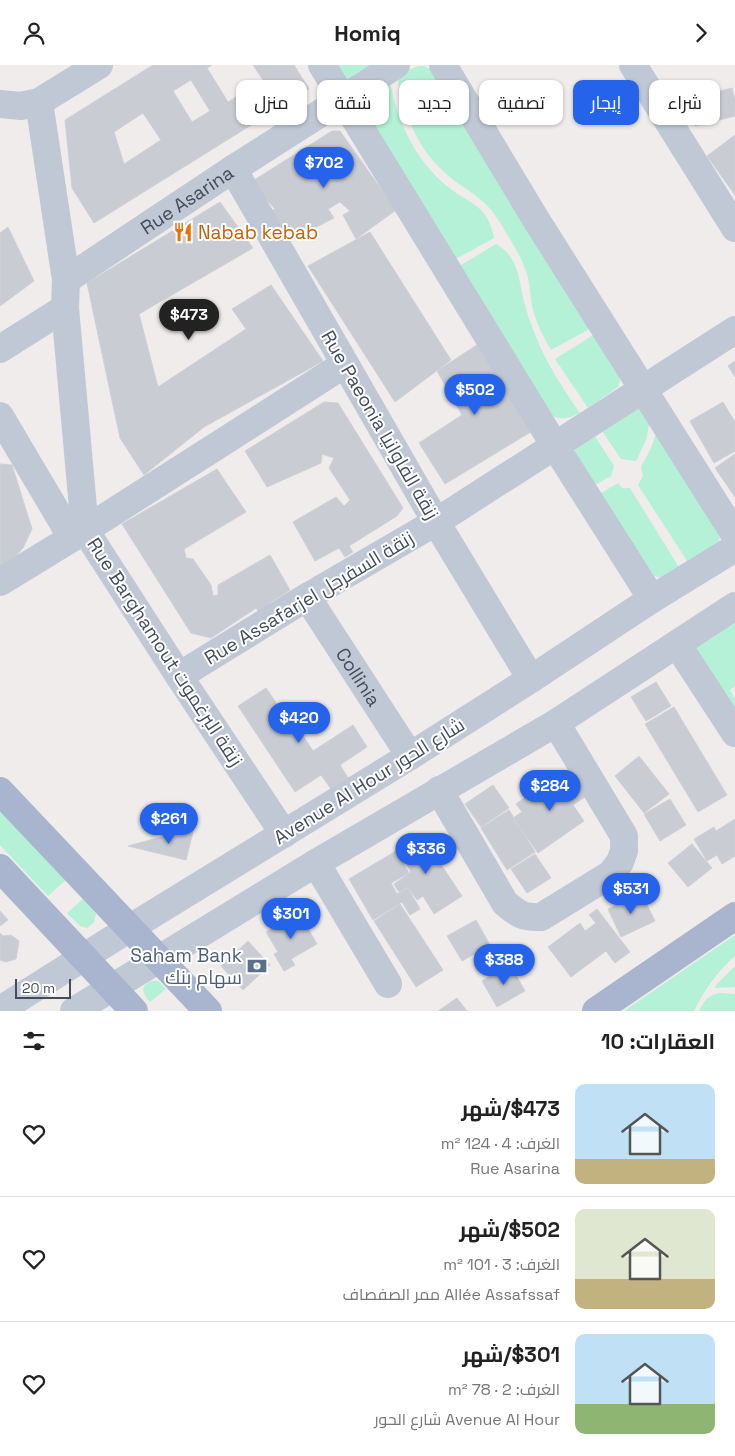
<!DOCTYPE html>
<html lang="ar">
<meta charset="utf-8">
<style>
:root{--surface:#fff;--page:#f6f6f6;--text:#222;--muted:#767676;--line:#e0e0e0;--accent:#2563eb}
body{margin:0;font-family:"Space Grotesk",Cairo,sans-serif;background:var(--page);color:var(--text);direction:rtl;height:100vh;display:flex;flex-direction:column;font-size:19px;white-space:nowrap}
*{box-sizing:border-box;margin:0}
p{font-size:16px;color:var(--muted)}
.icon{flex:none;width:28px;height:28px;fill:none;stroke:currentColor;stroke-width:2;stroke-linecap:round;stroke-linejoin:round}
.map{position:relative;height:946px;overflow:hidden;direction:ltr}
.side{display:flex;flex-direction:column;background:var(--surface);flex:1}
.side>*{flex:none}
.guide{position:absolute;left:15px;top:15px;width:705px;height:45px;direction:rtl;display:flex;gap:10px}
.scale{position:absolute;left:15px;bottom:12px;width:56px;box-sizing:border-box;padding-left:5px;border:2px solid #434c5a;border-top:0;font-size:14px;line-height:18px;white-space:nowrap;color:#434c5a;-webkit-text-stroke:4px #fff;paint-order:stroke}
.price{position:absolute;translate:-50% -42px;padding:0 11px;border-radius:18px;background:var(--accent);color:#fff;font-size:16px;line-height:32px;filter:drop-shadow(0 1px 2px #0008)}
.price::after{content:'';position:absolute;left:50%;top:30px;width:15px;height:11px;margin-left:-8px;background:inherit;clip-path:polygon(0 0,100% 0,50% 100%)}
.price.on{background:#222;color:#fff}
ul{padding:0;list-style:none}
li{display:flex;align-items:center;gap:15px;height:125px;padding:0 20px}
li+li{border-top:1px solid var(--line)}
li span{display:grid;place-items:center;flex:none;width:140px;height:100px;border-radius:10px;color:#555}
li>.icon{margin-inline-start:auto}
span .icon{width:60px;height:60px;fill:#fffc;stroke-width:1}
li b{font-size:21px}
h2{display:flex;justify-content:space-between;align-items:center;height:60px;padding:0 20px;font-size:21px}
.chip{padding:0 18px;border-radius:10px;background:var(--surface);box-shadow:0 1px 4px #0004;font-size:18px;line-height:45px}
.chip.on{background:var(--accent);color:#fff}
header{display:flex;justify-content:space-between;align-items:center;height:65px;padding:0 20px;background:var(--surface);font-size:22px;font-weight:800}
.map>svg:first-child{display:block}
</style>
<header><svg class="icon" aria-label="forward" viewBox="0 0 24 24"><path d="M9 5l7 7-7 7"/></svg>Homiq<svg class="icon" aria-label="person" viewBox="0 0 24 24"><circle cx="12" cy="8" r="4"/><path d="M4 21q1-7 8-7t8 7"/></svg></header>
<div class="map">
<svg width="735" height="946" viewBox="0 0 735 946">
<rect width="100%" height="100%" fill="#efeceb"/>
<path fill="#b5f1d6" d="M331,0h53l-38,16z
M418,1h6l10,5 161,255 -44,24c-8,-14 -16,-29 -19,-45 -2,-11 -2,-23 -6,-34 -6,-17 -18,-35 -27,-50 -16,-27 -39,-32 -59,-53 -25,-24 -37,-59 -43,-92z
M390,16c7,40 25,79 57,105 24,20 40,17 47,52l-42,23 -91,-157 3,-5z
M496,179c20,12 22,28 26,49 3,14 8,29 14,44 11,27 27,52 44,76 -10,5 -18,8 -29,2l-95,-147z
M598,267l24,42 -4,13 -30,21 -33,-49z
M639,342l12,9 -5,24 -10,21 -15,-2 -23,-34z
M658,362l62,110 -2,5 -29,22 -51,-79 5,-9 -2,-9 10,-19z
M591,365l23,36 -3,10 -16,9 -20,-32v-7z
M618,418l4,5h8l50,81 -16,9 -11,-2 -55,-81z
M735,545v76l-5,4 5,9v12l-38,-61 -1,-6z
M0,742l67,72 -19,17 -48,-51z
M83,834l13,14 -2,9 -7,6 -7,-2 -13,-13z
M735,870v21c-17,15 -31,34 -41,55h-70z
M735,901v21l-20,1 1,-3z
M151,916h7l8,8 -16,13c-7,-8 -11,-16 1,-21z
M720,928l15,1v17h-36c5,-10 9,-16 21,-18z"/>
<path fill="#caccd4" stroke="#cfd0d8" fill-rule="evenodd" d="M153,0h59l-5,3 21,34 35,-22 -10,-15h41l15,24 -215,134 -22,-35 -7,-68zM191,15l19,31 -18,11 -19,-31zM143,48l18,27 -37,24 -10,-32z
M732,23l3,12v16l-40,10 -7,-27z
M332,66h8l56,79 -40,29 -13,-24 7,-4 -10,-9 -12,7 6,9 -41,21 -6,-12 -6,5 -13,-19 7,-4 -24,-27z
M735,70v60l-28,-39z
M220,137l33,46 -114,66 19,73 88,-58 -14,-20 39,-24 52,76 -119,66 -60,48 -24,-37 -33,-155z
M8,162l26,54 -34,25v-73z
M370,167l81,128 -56,42 -87,-136z
M480,278l54,87 -89,54 -26,-41 43,-28 -25,-44z
M735,296v16l-7,-11z
M324,337l14,1 65,105 -6,8 -48,30 4,6 -8,5 -6,-9 -24,13 -22,-39 43,-25 8,9 6,-6 -21,-32 5,-10 -12,-4 -1,9 -54,24 -22,-36z
M723,337l12,20v29l-21,12 -24,-42z
M735,389v43l-20,-29z
M0,399l12,1 20,64 -9,19 -23,26z
M217,404l29,43 -62,37 2,9 7,1 18,26 2,11 5,-1v-10l52,-30 20,35 -22,14 5,9 -11,4 -6,-9 -45,30 -20,-5 -69,-109z
M656,617l15,24 -25,15 -15,-24z
M266,623l22,32 10,-6 8,13 -6,4 13,20 40,-26 14,22 -27,18 8,13 -17,11 -10,-14 -26,17 -57,-86z
M674,642l53,88 -29,17 -53,-88z
M639,691l30,38 -25,19 -29,-37z
M574,711l14,19 -15,10 11,16 -46,32 -25,-35 9,-6 -6,-8 37,-26 6,9z
M493,720l16,23 -28,19 -16,-23z
M670,734l16,26 -26,16 -16,-27z
M509,745l26,42 -28,18 -26,-42z
M735,754v37l-13,8 -5,-9 -10,6 -13,-22 20,-12 2,4z
M194,763l-8,32 -58,-14z
M420,768l42,63 -28,18 -11,-18 -6,4 -9,-13 -9,5 -5,-8 17,-12 -15,-24z
M692,779l20,24 -24,19 -20,-24z
M396,786l13,22 -18,10 6,11 11,-6 12,21 -10,6 -8,-13 -29,18 -24,-41z
M535,789l16,24 -24,15 -16,-24z
M641,828l14,28 -34,16 -13,-28z
M400,839l43,66 -27,17 -42,-66z
M597,844l33,43 -15,11 -9,-12 -35,26 -23,-30 32,-24 5,8 11,-8 -7,-8z
M0,846l8,9 -8,6z
M299,848l18,31 -26,15 4,6 -11,6 -10,-17 4,-2 -12,-20z
M476,855l14,25 -28,16 -15,-25z
M0,868l3,3 8,-1 8,6 -3,18 -10,3 -6,-2z
M248,876l22,24 -27,25 -22,-24z
M510,899l15,27 -28,16 -15,-26z
M457,933l10,13h-29z"/>
<g fill="none" stroke-linecap="round" stroke-linejoin="round">
<g stroke="#c0c8d5" stroke-width="28">
<path d="M322,0l233,381 97,153"/>
<path d="M443,0l92,153 200,317"/>
<path d="M633,0l102,163"/>
<path d="M0,39l21,2 18,-4 60,-37"/>
<path d="M233,104l203,353 95,157"/>
<path id="s1" d="M66,215l167,-111 163,-104"/>
<path d="M65,243l20,222 94,146 105,158"/>
<path d="M0,284l65,-41 1,-28 -27,-178"/>
<path d="M0,351l72,122"/>
<path d="M0,517l85,-52 260,-166"/>
<path id="s2" d="M307,532l103,159"/>
<path d="M677,579l58,89"/>
<path d="M179,611l128,-79 129,-75 299,-192"/>
<path d="M439,725l66,113c13,11 18,15 36,14l70,-43 9,-12 4,-11v-15l-68,-113"/>
<path d="M316,798l72,121"/>
<path d="M0,945l130,-82 280,-172 121,-77 121,-80 83,-51"/>
<path d="M74,946l242,-148 240,-140 179,-117"/>
</g>
<path stroke="#a9b5ce" stroke-width="28" d="M0,726l208,220
M0,803l134,143
M596,946l139,-95"/>
</g>
<defs>
<symbol id="restaurant-bare" viewBox="-9 -9 18 18"><path d="M-5-6h1v4h1v-4h1v4h1v-4h1v5L-1.5 .5V6h-2V.5L-5-1ZM5-6V6H3V1.5H1.5Q1.5-4 5-6Z" fill="#e8710a" stroke="#fff" stroke-width="2.5" paint-order="stroke"/></symbol>
<symbol id="bank-bare" viewBox="-9 -9 18 18"><path d="M-6-4H6V4H-6ZM0-2.3a2.3 2.3 0 1 0 0 4.6a2.3 2.3 0 1 0 0-4.6Z" fill="#5c6f8a" stroke="#fff" stroke-width="2.5" paint-order="stroke"/></symbol>
</defs>
<g fill-rule="evenodd">
<use href="#restaurant-bare" x="169" y="153" width="28" height="28"/>
<use href="#bank-bare" x="243" y="887" width="28" height="28"/>
</g>
<g text-anchor="middle" dominant-baseline="central" stroke-width="4" stroke-linejoin="round" paint-order="stroke">
<g font-size="19" fill="#434c5a" stroke="#fff">
<text stroke="none"><textPath href="#s1" startOffset="145">Rue Asarina</textPath></text>
<text transform="translate(380 360) rotate(60)">Rue Paeonia زنقة الفاوانيا</text>
<text transform="translate(309 533) rotate(-31)">Rue Assafarjel زنقة السفرجل</text>
<text transform="translate(165 587) rotate(57)">Rue Barghamout زنقة البرغموت</text>
<text stroke="none"><textPath href="#s2" startOffset="95">Collinia</textPath></text>
<text transform="translate(369 716) rotate(-32)">Avenue Al Hour شارع الحور</text>
</g>
<g font-size="19" fill="#c56008" stroke="#fff" text-anchor="start">
<text x="198" y="167">Nabab kebab</text>
</g>
<g font-size="19" fill="#4e5e75" stroke="#fff" text-anchor="end">
<text x="242" y="890">Saham Bank<tspan x="242" dy="22">سهام بنك</tspan></text>
</g>
</g>
</svg>
<div class="scale">20 m</div>
<b class="price" style="left:324px;top:124px">$702</b>
<b class="price on" style="left:189px;top:276px">$473</b>
<b class="price" style="left:475px;top:351px">$502</b>
<b class="price" style="left:299px;top:679px">$420</b>
<b class="price" style="left:550px;top:747px">$284</b>
<b class="price" style="left:169px;top:780px">$261</b>
<b class="price" style="left:426px;top:810px">$336</b>
<b class="price" style="left:631px;top:850px">$531</b>
<b class="price" style="left:291px;top:875px">$301</b>
<b class="price" style="left:504px;top:921px">$388</b>
<div class="guide">
<a class="chip">شراء</a>
<a class="chip on">إيجار</a>
<a class="chip">تصفية</a>
<a class="chip">جديد</a>
<a class="chip">شقة</a>
<a class="chip">منزل</a>
</div>
</div>
<section class="side">
<h2>العقارات: 10<svg class="icon" aria-label="filters" viewBox="0 0 24 24"><path d="M4 7h16M4 17h16"/><circle cx="9" cy="7" r="2"/><circle cx="15" cy="17" r="2"/></svg></h2>
<ul>
<li><span style="background:linear-gradient(#bfe0f5 75%,#c2b280 0)"><svg class="icon" aria-label="home" viewBox="0 0 24 24"><path d="M3 11l9-7 9 7M6 9v11h12V9"/></svg></span><div><b>$473/شهر</b><p>الغرف: 4 · 124 m²</p><p>Rue Asarina</p></div><svg class="icon" aria-label="heart" viewBox="0 0 24 24"><path d="M12 20l-8-8c-3-5 5-10 8-4 3-6 11-1 8 4z"/></svg></li>
<li><span style="background:linear-gradient(#dfe7d0 70%,#c2b280 0)"><svg class="icon" aria-label="home" viewBox="0 0 24 24"><path d="M3 11l9-7 9 7M6 9v11h12V9"/></svg></span><div><b>$502/شهر</b><p>الغرف: 3 · 101 m²</p><p>Allée Assafssaf ممر الصفصاف</p></div><svg class="icon" aria-label="heart" viewBox="0 0 24 24"><path d="M12 20l-8-8c-3-5 5-10 8-4 3-6 11-1 8 4z"/></svg></li>
<li><span style="background:linear-gradient(#bfe0f5 70%,#8fb573 0)"><svg class="icon" aria-label="home" viewBox="0 0 24 24"><path d="M3 11l9-7 9 7M6 9v11h12V9"/></svg></span><div><b>$301/شهر</b><p>الغرف: 2 · 78 m²</p><p>Avenue Al Hour شارع الحور</p></div><svg class="icon" aria-label="heart" viewBox="0 0 24 24"><path d="M12 20l-8-8c-3-5 5-10 8-4 3-6 11-1 8 4z"/></svg></li>
</ul>
</section>
